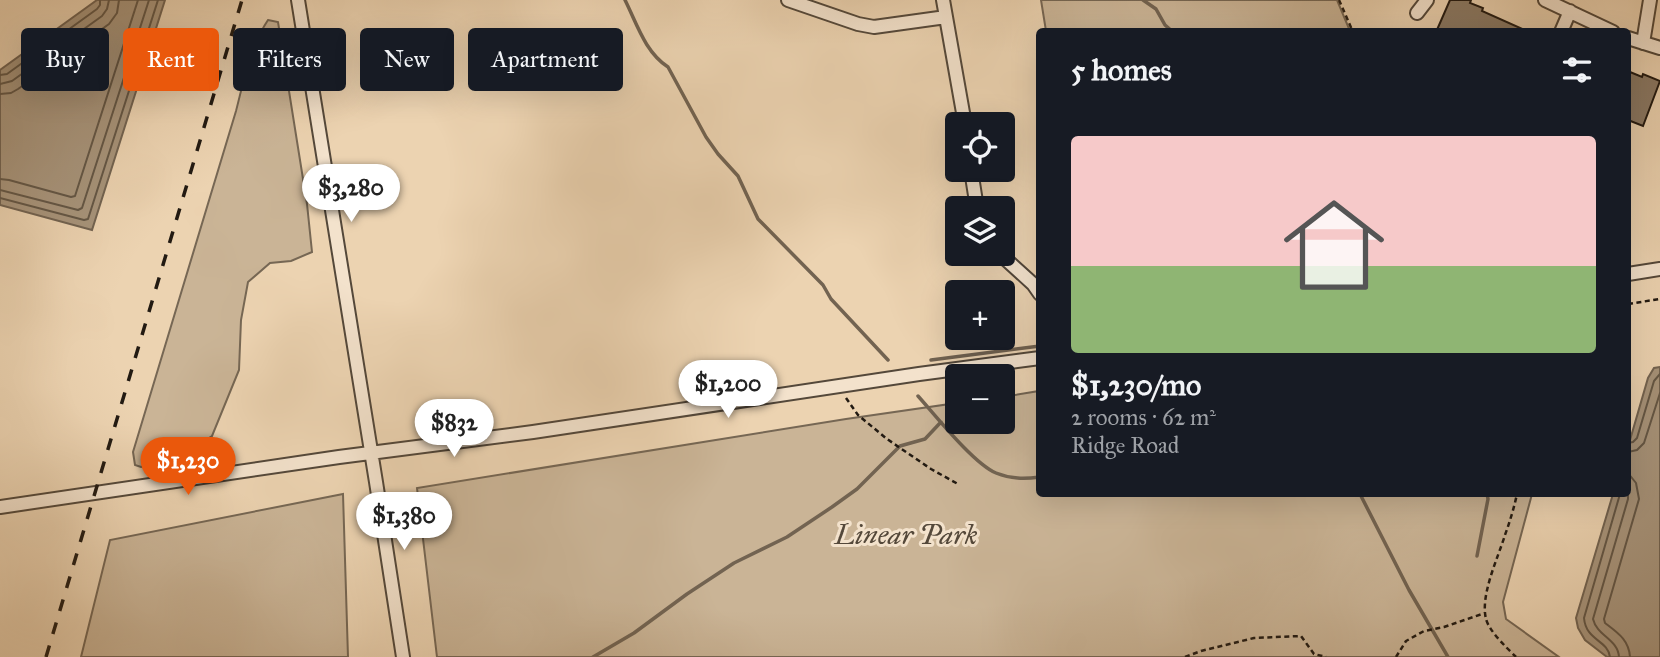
<!DOCTYPE html>
<meta charset="utf-8">
<style>
:root{--surface:#171b24;--page:#242831;--text:#f1f3f6;--muted:#9ea1a6;--accent:#ea580c}
body{margin:0;font-family:"IM FELL Great Primer",serif;background:var(--page);color:var(--text);height:100vh;display:flex;flex-direction:column;font-size:26px;white-space:nowrap}
*{box-sizing:border-box;margin:0}
p{font-size:23px;color:var(--muted)}
.icon{flex:none;width:38px;height:38px;fill:none;stroke:currentColor;stroke-width:2;stroke-linecap:round;stroke-linejoin:round}
.map{position:relative;flex:1;overflow:hidden}
.side{position:absolute;left:1036px;top:28px;width:595px;height:469px;display:flex;flex-direction:column;background:var(--surface);border-radius:7px;box-shadow:0 7px 28px #0002}
.side>*{flex:none}
.guide{position:absolute;left:21px;top:28px;width:665px;height:63px;display:flex;gap:14px}
.tools{position:absolute;left:945px;top:112px;display:grid;gap:14px}
.tools a{display:grid;place-items:center;width:70px;height:70px;border-radius:7px;background:var(--surface);box-shadow:0 7px 28px #0002;font-size:35px}
.price{position:absolute;translate:-50% -60px;padding:0 16px;border-radius:24px;background:#fff;color:#222;font-size:23px;line-height:46px;filter:drop-shadow(0 2px 4px #0008)}
.price::after{content:'';position:absolute;left:50%;top:42px;width:21px;height:16px;margin-left:-10px;background:inherit;clip-path:polygon(0 0,100% 0,50% 100%)}
.price.on{background:var(--accent);color:#fff}
ul{padding:0;list-style:none}
li{display:grid;align-content:center;gap:14px;height:371px;padding:0 35px}
li span{display:grid;place-items:center;height:217px;border-radius:7px;color:#555}
li>.icon{margin-inline-start:auto}
span .icon{width:126px;height:126px;fill:#fffc;stroke-width:1}
li b{font-size:30px}
h2{display:flex;justify-content:space-between;align-items:center;height:84px;padding:0 35px;font-size:30px}
.pill{padding:0 24px;border-radius:7px;background:var(--surface);box-shadow:0 7px 28px #0002;font-size:24px;line-height:63px}
.pill.on{background:var(--accent);color:#fff}
.map>svg:first-child{display:block}
</style>
<div class="map">
<svg width="1660" height="657" viewBox="0 0 1660 657">
<rect width="100%" height="100%" fill="#ecd3b1"/>
<filter id="stains"><feTurbulence type="fractalNoise" baseFrequency=".00286" numOctaves="4"/><feColorMatrix values="0 0 0 0 .2 0 0 0 0 .09 0 0 0 0 .02 0 0 0 .5 -.17"/></filter>
<radialGradient id="worn" r=".72"><stop offset=".6" stop-color="#630" stop-opacity="0"/><stop offset="1" stop-color="#630" stop-opacity=".3"/></radialGradient>
<path fill="#cab496" stroke="#766754" stroke-width="2" d="M1041,0h296l13,31h-304z
M268,20l10,2 29,182 5,48 -21,9 -21,2 -22,19 -7,38 -2,50 -27,66 -37,24 -34,7 -6,-2 -2,-13 103,-341c8,-31 14,-64 32,-91z
M1039,391l1,103h492l-29,108 3,17 53,38h-1122l-20,-169 429,-69 111,-16v19h46v-25z
M343,494l5,163h-267l29,-117z"/>
<path fill="#a7947b" stroke="#726351" stroke-width="2" d="M97,0h68l-73,230 -92,-25v-135z
M1660,367v290h-53l-22,-17 -7,-12 -2,-10 37,-124h15v-47l20,-69 6,-10z"/>
<g fill="none" stroke-linecap="round" stroke-linejoin="round">
<path stroke="#645746" stroke-width="2" d="M0,75l7,-1 90,-65 3,-4v-5
M0,84l12,-3 90,-65 5,-7 2,-9
M0,94l11,-1 7,-4 91,-65 8,-11 2,-13
M0,179l9,1 62,17 4,-1 63,-196
M0,190l78,20 4,-2 67,-208
M0,198l84,22 4,-1 70,-219
M1628,443l5,-1 4,-4 17,-57 6,-7
M1628,452l9,-2 7,-7 16,-50
M1628,473l8,10 3,16 -35,120 1,4c13,10 24,17 25,34
M1610,657c-2,-17 -24,-16 -26,-39l36,-124
M1619,657c-1,-18 -22,-21 -26,-38l35,-120v-10"/>
<path stroke="#726351" stroke-width="3.5" d="M625,0c12,24 20,52 43,67l38,70 12,17 20,22 20,43 65,66 8,14 57,61
M1143,0l13,9 9,16 8,7
M931,360l109,-14
M918,396c17,19 56,68 78,77 15,6 28,6 44,4
M1360,494l49,96 39,67
M1477,556l11,-57 -1,-5
M593,657l41,-24 53,-39 47,-31 53,-26 45,-30 25,-18 43,-43 25,-7 16,-17"/>
</g>
<path fill="#8b7a65" stroke="#221a12" stroke-width="2" d="M1450,0h21l-1,3 13,5 -1,3 47,21h-93z
M1630,72l12,5 1,-3 17,7 -17,45 -15,-6v-47l2,1z"/>
<g fill="none" stroke-linecap="round" stroke-linejoin="round">
<defs>
<path id="minor" d="M298,0l78,482 27,175
M788,0l70,24 16,3 72,-10
M943,0l22,124
M1545,0l68,32
M1417,13l10,-13
M1561,32l9,-21
M1628,38l32,10
M1643,43l7,-43
M971,170l6,38
M1000,254l33,30 7,10
M1628,274l32,-5
M0,507l339,-50 194,-25 386,-58 121,-16"/>
</defs>
<use href="#minor" stroke="#54483a" stroke-width="16"/>
<path stroke="#221a12" stroke-width="2.5" stroke-dasharray="5 3.5" stroke-linecap="butt" d="M1339,0l14,32
M1628,304l32,-5
M846,398l12,17 29,24 44,30 27,15
M1185,657l16,-6 53,-13 47,-2 13,18 12,3
M1396,657l10,-16 18,-10 20,-4 41,-14
M1516,657c-9,-9 -27,-26 -30,-38 -6,-24 12,-61 19,-84 5,-14 9,-27 12,-41"/>
<use href="#minor" stroke="#f3e2cc" stroke-width="12"/>
<path stroke="#221a12" stroke-width="3.5" stroke-dasharray="12 12" stroke-linecap="butt" d="M46,657l196,-657"/>
</g>
<g text-anchor="middle" dominant-baseline="central" stroke-width="6" stroke-linejoin="round" paint-order="stroke">
<g font-size="28" font-style="italic" fill="#54483a" stroke="#f3e2cc">
<text x="906" y="534">Linear Park</text>
</g>
</g>
<rect width="100%" height="100%" filter="url(#stains)"/>
<rect width="100%" height="100%" fill="url(#worn)"/>
</svg>
<div class="tools">
<a><svg class="icon" aria-label="locate" viewBox="0 0 24 24"><circle cx="12" cy="12" r="6"/><path d="M12 2v4M12 18v4M2 12h4M18 12h4"/></svg></a>
<a><svg class="icon" aria-label="layers" viewBox="0 0 24 24"><path d="M12 4l9 5-9 5-9-5zM3 14l9 5 9-5"/></svg></a>
<a>+</a>
<a>−</a>
</div>
<b class="price" style="left:351px;top:224px">$3,280</b>
<b class="price" style="left:728px;top:420px">$1,200</b>
<b class="price" style="left:454px;top:459px">$832</b>
<b class="price on" style="left:188px;top:497px">$1,230</b>
<b class="price" style="left:404px;top:552px">$1,380</b>
<div class="guide">
<a class="pill">Buy</a>
<a class="pill on">Rent</a>
<a class="pill">Filters</a>
<a class="pill">New</a>
<a class="pill">Apartment</a>
</div>
<section class="side">
<h2>5 homes<svg class="icon" aria-label="filters" viewBox="0 0 24 24"><path d="M4 7h16M4 17h16"/><circle cx="9" cy="7" r="2"/><circle cx="15" cy="17" r="2"/></svg></h2>
<ul>
<li><span style="background:linear-gradient(#f6c9c9 60%,#8fb573 0)"><svg class="icon" aria-label="home" viewBox="0 0 24 24"><path d="M3 11l9-7 9 7M6 9v11h12V9"/></svg></span><div><b>$1,230/mo</b><p>2 rooms · 62 m²</p><p>Ridge Road</p></div></li>
</ul>
</section>
</div>
